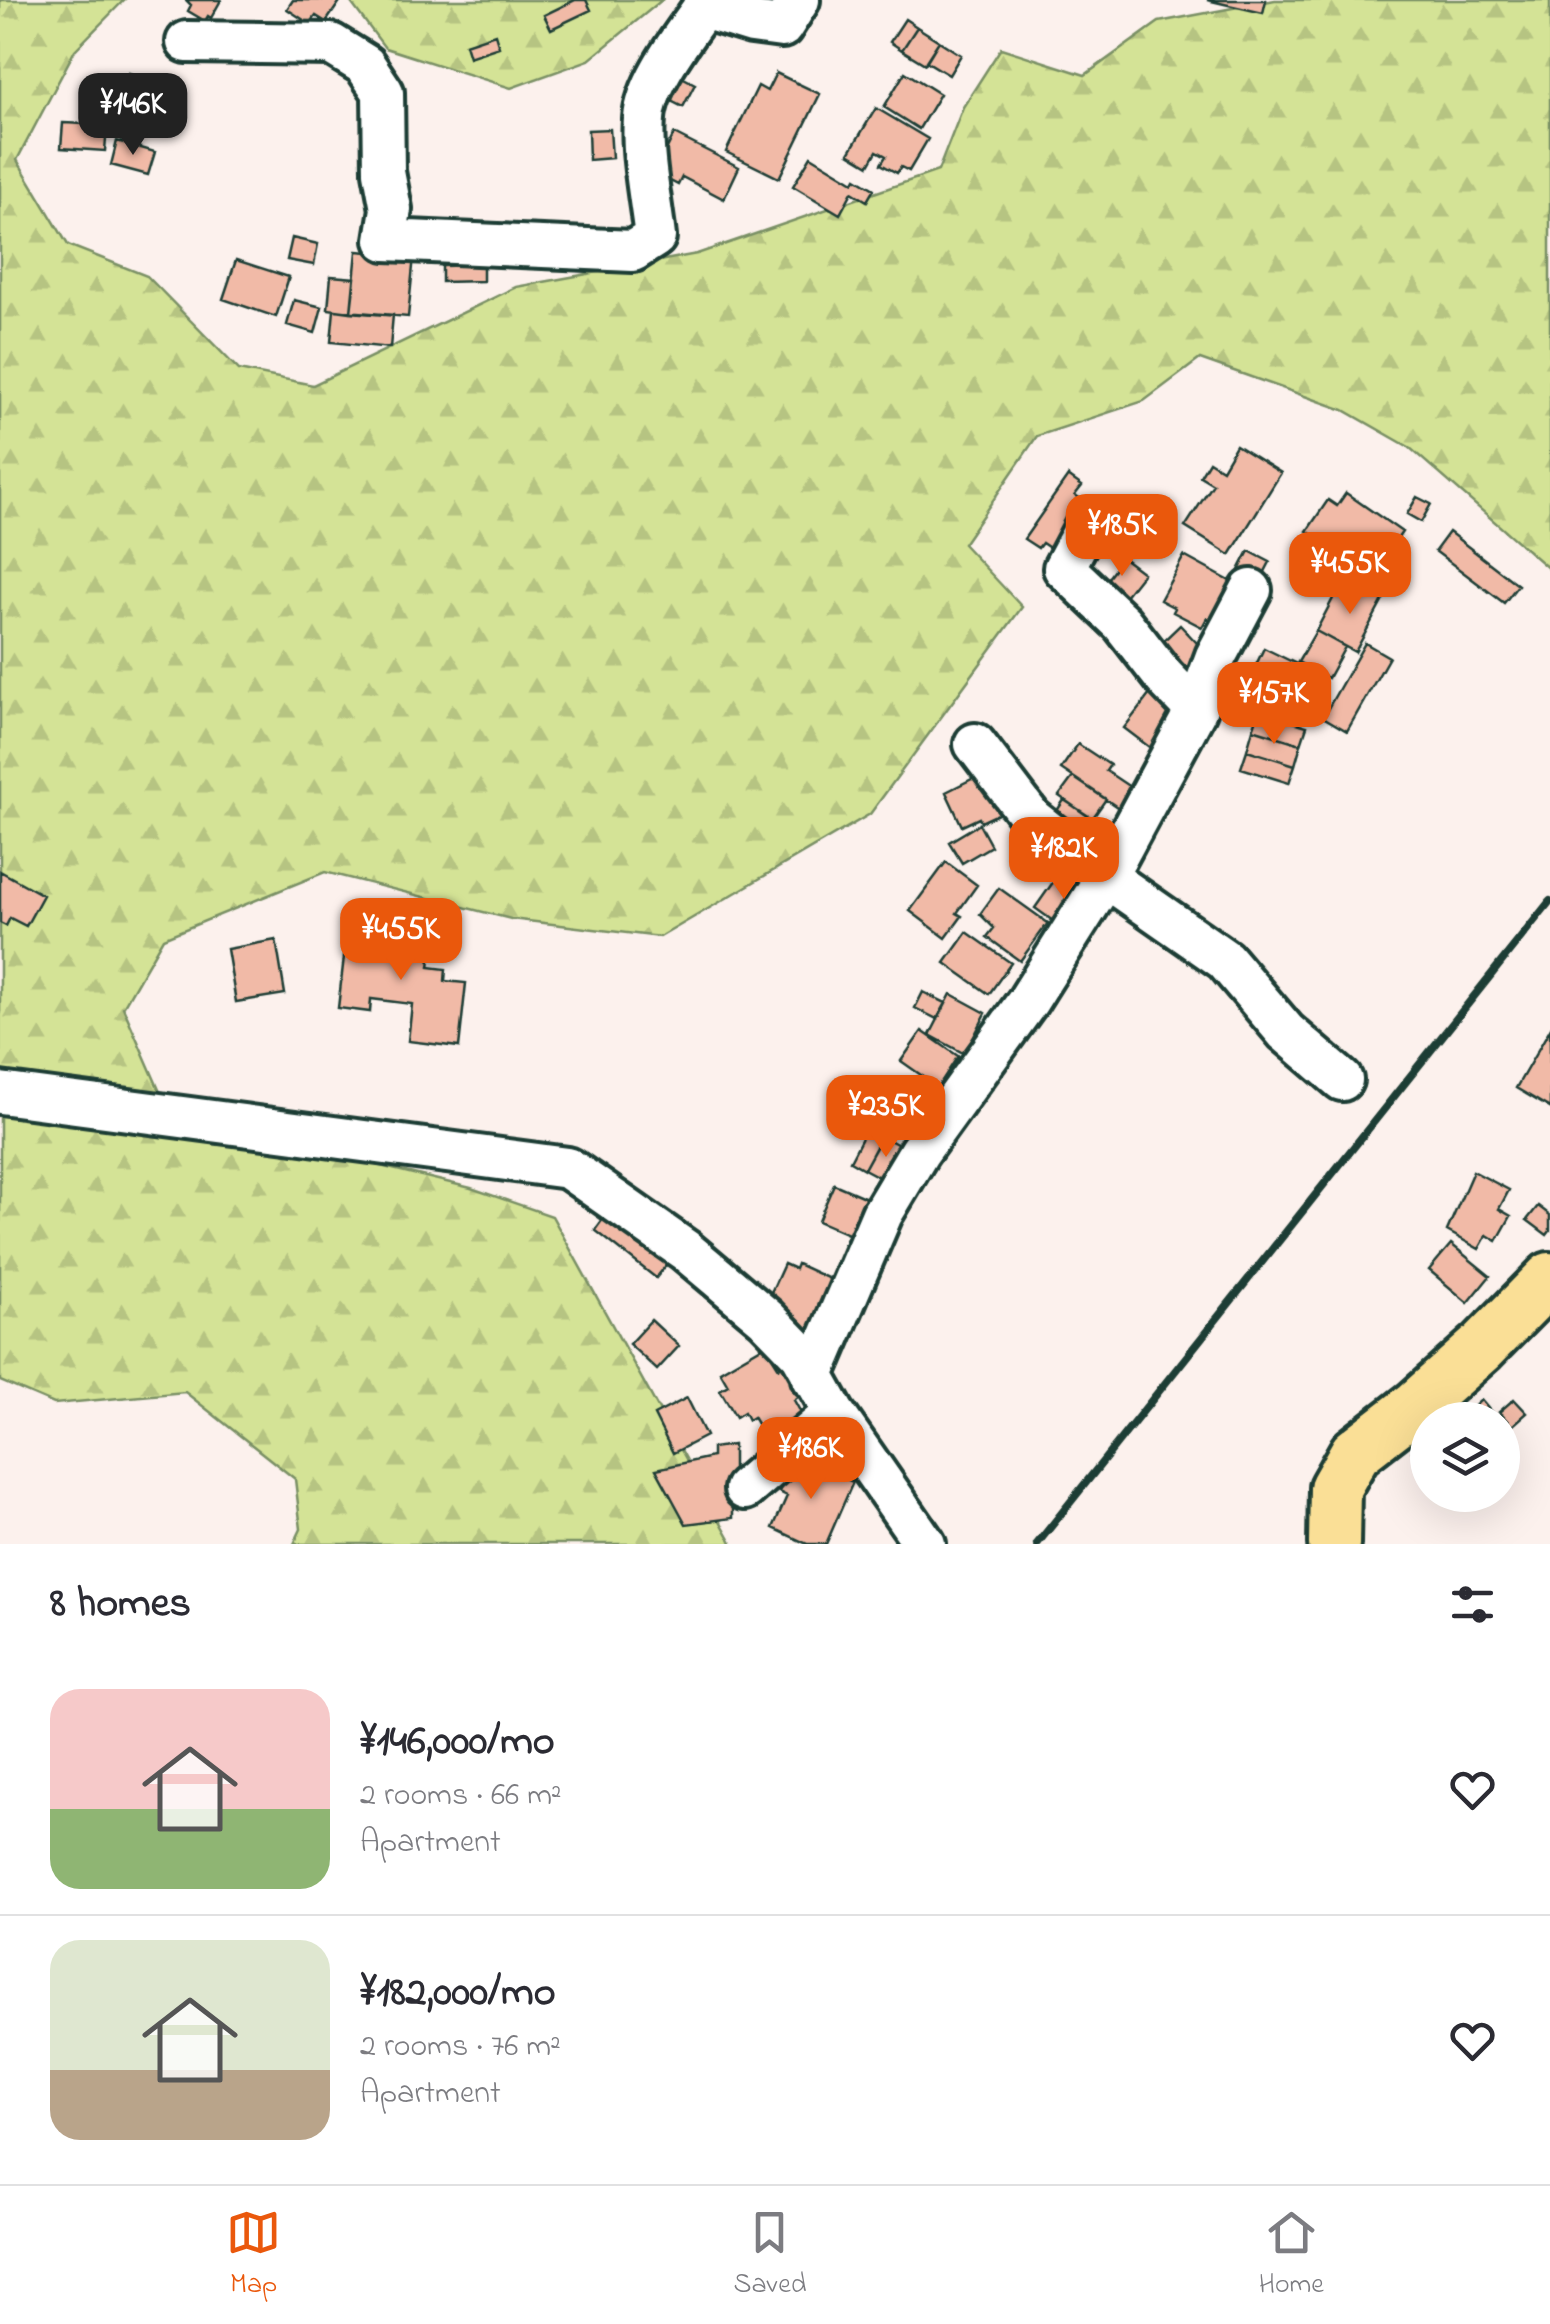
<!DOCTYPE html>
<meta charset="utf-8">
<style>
:root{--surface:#fff;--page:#f2f2f3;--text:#2b2b33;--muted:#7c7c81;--line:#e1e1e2;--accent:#ea580c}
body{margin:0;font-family:"Indie Flower",sans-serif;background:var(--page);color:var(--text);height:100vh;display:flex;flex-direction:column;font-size:38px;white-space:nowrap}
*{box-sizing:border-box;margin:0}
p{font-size:32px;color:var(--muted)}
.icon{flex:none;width:55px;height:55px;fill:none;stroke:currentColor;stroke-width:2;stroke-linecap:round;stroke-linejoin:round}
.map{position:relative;height:1544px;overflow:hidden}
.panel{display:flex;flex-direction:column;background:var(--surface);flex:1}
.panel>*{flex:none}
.buttons{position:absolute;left:1410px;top:1402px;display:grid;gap:20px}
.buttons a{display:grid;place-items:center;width:110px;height:110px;border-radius:50%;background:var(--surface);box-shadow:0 10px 40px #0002;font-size:50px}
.price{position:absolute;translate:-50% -85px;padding:0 22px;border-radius:20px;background:var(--accent);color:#fff;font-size:32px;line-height:65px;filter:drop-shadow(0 2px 5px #0008)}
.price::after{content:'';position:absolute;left:50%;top:60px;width:30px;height:22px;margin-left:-15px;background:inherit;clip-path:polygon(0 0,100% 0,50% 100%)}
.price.active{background:#222;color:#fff}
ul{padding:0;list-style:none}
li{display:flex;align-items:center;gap:30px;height:250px;padding:0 50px}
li+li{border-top:2px solid var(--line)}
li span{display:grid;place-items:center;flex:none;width:280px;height:200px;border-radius:30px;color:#555}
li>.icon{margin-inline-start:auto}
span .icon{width:120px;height:120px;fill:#fffc;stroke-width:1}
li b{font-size:42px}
h2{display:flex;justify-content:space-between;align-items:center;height:120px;padding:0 50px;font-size:42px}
.tabs{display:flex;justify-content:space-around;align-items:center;height:140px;border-top:2px solid var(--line);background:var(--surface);font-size:28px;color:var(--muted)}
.tabs a{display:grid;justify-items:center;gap:5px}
.tabs .active{color:var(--accent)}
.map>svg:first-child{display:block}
</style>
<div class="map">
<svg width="1550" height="1544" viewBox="0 0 1550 1544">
<defs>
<pattern id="forest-firs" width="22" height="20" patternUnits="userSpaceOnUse" patternTransform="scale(2.5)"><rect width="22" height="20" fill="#d4e396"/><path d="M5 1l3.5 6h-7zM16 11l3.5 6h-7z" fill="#b6c482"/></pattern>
</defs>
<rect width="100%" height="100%" fill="#fcf1ed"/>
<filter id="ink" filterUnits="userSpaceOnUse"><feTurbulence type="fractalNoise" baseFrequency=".01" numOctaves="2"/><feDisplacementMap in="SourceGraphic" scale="20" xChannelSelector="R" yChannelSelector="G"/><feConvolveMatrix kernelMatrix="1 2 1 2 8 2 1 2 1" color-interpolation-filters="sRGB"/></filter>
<g filter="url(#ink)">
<path fill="url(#forest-firs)" stroke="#7a9065" stroke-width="2.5" d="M0,0h124l-49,50 -58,110 51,85 79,31 92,94 74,15 203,-98 181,-33 241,-83 25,-64 38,-59 84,27 74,-53 116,-22h275v570l-141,-123 -65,-37 -144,-51 -56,42 -107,35 -74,108 59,63 -152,207 -210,123 -149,-18 -186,-47 -162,66 -40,69 47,108 301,73 81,28 181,328h-439l7,-15 -6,-50 -110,-87 -131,12 -54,-23z
M349,0h313l-73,60 -78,28 -126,-40z"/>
<path fill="#f1baa7" stroke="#1f3d34" stroke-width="2.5" d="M186,0h35l-10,18 -3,-2 -3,5 -17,-10 3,-6z
M293,0h48l-15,22 -10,-6 -6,8 -23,-15z
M575,0h11l5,10 -40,19 -7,-14z
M1207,0h59l-3,13z
M905,19l12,8 -15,23 -12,-8z
M917,27l22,14 -14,23 -23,-14z
M495,34l4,13 -30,10 -4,-13z
M939,41l22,14 -12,20 -23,-14z
M905,72l35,22 -21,35 -35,-22z
M129,73l25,10 -10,26 -25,-10z
M776,73l44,21 -41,84 -53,-26 32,-66 9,5z
M678,75l17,9 -12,23 -18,-9z
M876,108l52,31 -19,32 -8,-4 -4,6 -16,-9 5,-8 -9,-5 -8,14 -20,-12z
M63,123l44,2 -2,26 -44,-3z
M610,129l2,29 -23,2 -1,-30z
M674,134l65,33 -15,32 -42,-22 -4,8 -23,-12z
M117,141l38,11 -7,23 -37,-10z
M811,156l43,26 2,-4 18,11 -7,12 -15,-9 -12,22 -47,-28z
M292,238l26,6 -4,21 -27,-5z
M357,251l57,5 -6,61 -57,-5z
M236,260l53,17 -13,40 -53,-18z
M483,265v16l-41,1v-16z
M331,276l24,2 -4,34 -23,-3z
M294,300l28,7 -7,26 -28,-8z
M334,310l59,5 -3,33 -59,-6z
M1236,445l45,28 -51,82 -45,-28 28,-43 -13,-8 9,-15 13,8z
M1068,476l14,10 -7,9 9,6 -33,48 -9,-6 -4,5 -14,-9z
M1346,493l56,39 -30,44 -65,-45 21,-31 9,6z
M1417,497l14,7 -10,18 -14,-8z
M1449,532l69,53 -14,18 -69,-52z
M1249,551l21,11 -14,27 -21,-11z
M1184,556l64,35 -21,38 -20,-11 -5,9 -29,-15 2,-4 -15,-8z
M1123,558l20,15 -22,28 -19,-15z
M1351,583l32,17 -28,52 -39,-21 21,-40 8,4z
M1180,625l31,33 -23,22 -31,-33z
M1316,631l29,16 -17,31 -30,-16z
M1365,643l24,14 -42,74 -24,-14z
M1264,648l57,28 -16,31 -56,-27z
M1153,690l37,28 -29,38 -37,-28z
M1259,712l48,14 -6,18 -48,-15z
M1253,729l48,15 -6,21 -48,-15z
M1078,744l32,21 -4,6 30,20 -13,20 -62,-42z
M1247,750l48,15 -6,18 -48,-15z
M990,770l19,39 -28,13 -2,-4 -17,8 -16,-34z
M1073,777l33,22 -14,20 -33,-23z
M1064,800l37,24 -14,21 -36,-25z
M979,824l12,22 -29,17 -13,-21z
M946,862l31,23 -20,28 5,3 -16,22 -36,-27z
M0,871l43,24 -17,31 -16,-8 -4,8 -6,-3z
M1068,875l26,18 -27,38 -32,-23 21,-30 7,5z
M999,888l49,35 -28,38 -33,-24 7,-9 -14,-14z
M348,923l34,4v5l35,4 -1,15 15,1 -2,15 17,2 -1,12 21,2 -7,64 -51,-6 4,-37 -41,-5 -1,13 -32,-4z
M967,932l44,31 -22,31 -44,-31z
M276,940l9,54 -49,8 -9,-53z
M923,992l23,11 -9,16 -22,-11z
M951,994l35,19 -21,41 -35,-19z
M1550,1029v79l-34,-20z
M922,1031l36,25 -20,31 -37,-26z
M871,1082l22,11 -18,35 -21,-11z
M903,1092l28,15 -17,31 -28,-14z
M865,1132l15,8 -16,29 -14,-8z
M882,1136l24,13 -12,36 -30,-16z
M1473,1171l36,19 -10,19 12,7 -14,25 -10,-6 -8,14 -32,-18z
M834,1184l44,19 -16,37 -44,-19z
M1538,1206l12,9v16l-3,4 -20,-15z
M606,1215l62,48 -12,15 -61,-48z
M1451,1244l39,32 -22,27 -39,-33z
M784,1264l11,5 2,-5 50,23 -30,46 -31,-14 -18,-20z
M651,1320l28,26 -22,24 -28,-26z
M770,1342l7,12 -5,3 7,11 5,-3 17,30 -7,5 12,22 -37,22 -16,-27 -5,3 -4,-8 -8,5 -16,-27 8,-5 -8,-14z
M687,1398l19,38 -33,17 -19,-38z
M1514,1399l13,14 -15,13 -13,-14z
M1481,1400l16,19 5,-4 10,11 -10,9v-15h-43z
M1428,1439v32l-16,-19z
M733,1445v73l-47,6 -30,-55 56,-12v-9z
M795,1456l58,26 -27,62h-19l-34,-16 14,-32 -8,-4z"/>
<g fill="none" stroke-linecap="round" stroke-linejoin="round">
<defs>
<path id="minor" d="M187,42l144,2 34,21 18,27 1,80 7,37 -5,31 247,11 22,-14c-4,-35 -14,-84 -11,-118 2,-36 39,-82 59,-111l49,15 30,4 17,-27
M1089,521l-25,47 58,55 42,54 32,33
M975,744l57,75 74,58 119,83 61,72 56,48
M0,1093l568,75 117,82 81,68 35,36 33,59 91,131
M812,1378l70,-164 37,-62 109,-151 78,-124 90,-167 20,-54 35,-66
M745,1489l89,-76"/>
<path id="major" d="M1334,1544l1,-56 20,-35 62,-48 65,-58 68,-69"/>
</defs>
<use href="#minor" stroke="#1f3d34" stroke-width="48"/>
<use href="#major" stroke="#1f3d34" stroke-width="58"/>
<use href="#minor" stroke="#fff" stroke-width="40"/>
<use href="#major" stroke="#fadf96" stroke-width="50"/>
<path stroke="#1f3d34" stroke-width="8" d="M1037,1544l513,-643"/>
</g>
</g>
</svg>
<div class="buttons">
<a><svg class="icon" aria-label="layers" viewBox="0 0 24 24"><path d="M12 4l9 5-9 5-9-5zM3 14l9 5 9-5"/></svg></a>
</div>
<b class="price active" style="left:133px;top:158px">¥146K</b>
<b class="price" style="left:1122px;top:579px">¥185K</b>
<b class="price" style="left:1350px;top:617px">¥455K</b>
<b class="price" style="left:1274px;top:747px">¥157K</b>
<b class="price" style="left:1064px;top:902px">¥182K</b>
<b class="price" style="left:401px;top:983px">¥455K</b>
<b class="price" style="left:886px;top:1160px">¥235K</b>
<b class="price" style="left:811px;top:1502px">¥186K</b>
</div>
<section class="panel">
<h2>8 homes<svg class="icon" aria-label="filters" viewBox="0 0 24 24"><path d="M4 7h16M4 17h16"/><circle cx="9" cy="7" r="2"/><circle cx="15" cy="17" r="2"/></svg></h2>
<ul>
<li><span style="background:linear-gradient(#f6c9c9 60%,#8fb573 0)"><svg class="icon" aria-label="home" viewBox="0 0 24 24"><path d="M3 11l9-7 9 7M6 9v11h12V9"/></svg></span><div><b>¥146,000/mo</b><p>2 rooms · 66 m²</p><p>Apartment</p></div><svg class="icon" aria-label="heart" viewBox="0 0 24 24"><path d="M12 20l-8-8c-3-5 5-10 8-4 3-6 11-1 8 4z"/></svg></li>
<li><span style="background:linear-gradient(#dfe7d0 65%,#b9a48a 0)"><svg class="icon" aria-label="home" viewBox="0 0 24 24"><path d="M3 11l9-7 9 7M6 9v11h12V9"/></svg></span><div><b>¥182,000/mo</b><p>2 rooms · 76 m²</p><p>Apartment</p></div><svg class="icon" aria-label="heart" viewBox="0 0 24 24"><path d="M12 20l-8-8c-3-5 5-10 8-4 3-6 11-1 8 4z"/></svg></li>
</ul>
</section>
<nav class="tabs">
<a class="active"><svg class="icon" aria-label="map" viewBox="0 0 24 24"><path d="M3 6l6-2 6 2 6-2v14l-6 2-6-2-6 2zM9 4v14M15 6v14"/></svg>Map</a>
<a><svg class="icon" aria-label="saved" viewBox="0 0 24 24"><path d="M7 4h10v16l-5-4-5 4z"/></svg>Saved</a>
<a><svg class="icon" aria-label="home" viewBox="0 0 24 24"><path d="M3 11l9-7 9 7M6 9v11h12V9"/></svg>Home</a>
</nav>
